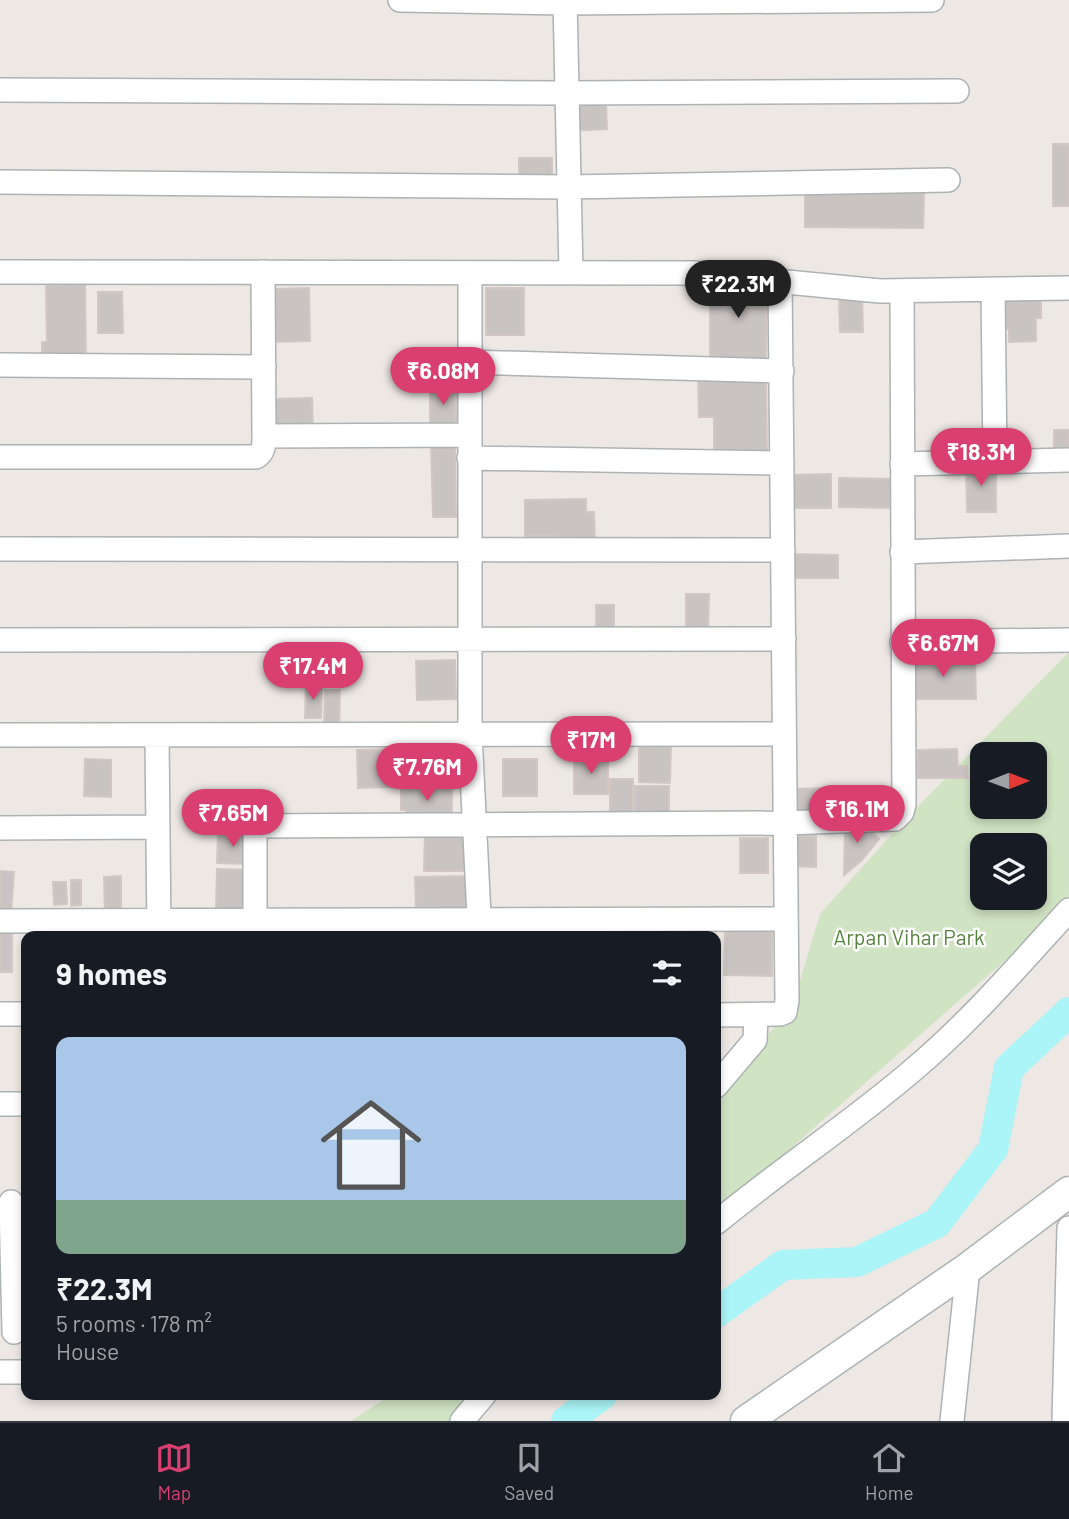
<!DOCTYPE html>
<meta charset="utf-8">
<style>
:root{--surface:#171b24;--page:#20242c;--text:#f1f3f6;--muted:#9ea1a6;--line:#363941;--accent:#d93f70}
body{margin:0;font-family:Barlow,sans-serif;background:var(--page);color:var(--text);height:100vh;display:flex;flex-direction:column;font-size:26px;white-space:nowrap}
*{box-sizing:border-box;margin:0}
p{font-size:23px;color:var(--muted)}
.icon{flex:none;width:38px;height:38px;fill:none;stroke:currentColor;stroke-width:2;stroke-linecap:round;stroke-linejoin:round}
.map{position:relative;flex:1;overflow:hidden}
.sheet{position:absolute;left:21px;top:931px;width:700px;height:469px;display:flex;flex-direction:column;background:var(--surface);border-radius:14px;box-shadow:0 4px 10px #0003}
.sheet>*{flex:none}
.needle{width:46px;rotate:89deg}
.tools{position:absolute;left:970px;top:742px;display:grid;gap:14px}
.tools a{display:grid;place-items:center;width:77px;height:77px;border-radius:14px;background:var(--surface);box-shadow:0 4px 10px #0003;font-size:35px}
.price{position:absolute;translate:-50% -60px;padding:0 16px;border-radius:24px;background:var(--accent);color:#fff;font-size:23px;line-height:46px;filter:drop-shadow(0 2px 4px #0008)}
.price::after{content:'';position:absolute;left:50%;top:42px;width:21px;height:16px;margin-left:-10px;background:inherit;clip-path:polygon(0 0,100% 0,50% 100%)}
.price.current{background:#222;color:#fff}
ul{padding:0;list-style:none}
li{display:grid;align-content:center;gap:14px;height:371px;padding:0 35px}
li+li{border-top:2px solid var(--line)}
li span{display:grid;place-items:center;height:217px;border-radius:14px;color:#555}
li>.icon{margin-inline-start:auto}
span .icon{width:126px;height:126px;fill:#fffc;stroke-width:1}
li b{font-size:30px}
h2{display:flex;justify-content:space-between;align-items:center;height:84px;padding:0 35px;font-size:30px}
.menu{display:flex;justify-content:space-around;align-items:center;height:98px;border-top:2px solid var(--line);background:var(--surface);font-size:19px;color:var(--muted)}
.menu a{display:grid;justify-items:center;gap:4px}
.menu .current{color:var(--accent)}
.map>svg:first-child{display:block}
</style>
<div class="map">
<svg width="1069" height="1421" viewBox="0 0 1069 1421">
<rect width="100%" height="100%" fill="#ede8e4"/>
<path fill="#d0e3c3" fill-rule="evenodd" d="M1069,652v243l-34,39 -319,280v-133l74,-67 30,-100 82,-91zM982,754h52v53h-52zM982,845h52v53h-52z
M391,1395h101l-33,26h-108z"/>
<g fill="none" stroke-linecap="round" stroke-linejoin="round">
<path stroke="#abf4f7" stroke-width="30" d="M716,1313l67,-48 74,-3 80,-39 56,-74 16,-81 60,-56
M566,1421l36,-26"/>
</g>
<path fill="#c9c3c2" stroke="#d2c7c3" stroke-width="2" d="M606,103l1,26 -39,2 -1,-25z
M1053,144h16v62h-16z
M519,158h33v23l-33,1z
M805,191l119,2 -1,35 -118,-1z
M710,281l57,1 -1,77 -56,-1z
M85,284l1,78h-44v-20h5l-1,-57z
M309,288l1,53 -38,1 -1,-53z
M486,288h38v47h-38z
M98,292h24l1,41h-25z
M862,296l1,36h-23l-1,-35z
M995,299h46v19h-5v23l-27,1v-13h-14z
M698,376h68l1,81h-53v-40h-15z
M430,385l26,1v42h-26z
M312,398l1,33 -42,1 -1,-33z
M1054,430h15v22l-15,1z
M431,443h24l1,74h-23z
M966,465h30v47h-29z
M831,474v34h-45l-1,-33z
M839,478l58,1v29l-58,-1z
M586,499v13h8l1,33h-37v-9h-33v-36z
M788,554l50,1v23h-50z
M686,594h23l-1,39h-22z
M596,605h18v30l-18,-1z
M911,658h64l1,41h-65z
M455,660l1,39 -39,1 -1,-39z
M306,686l16,1 -1,31h-16z
M325,690h15l-1,41h-15z
M639,743h32l-1,40 -31,-1z
M390,749l1,38 -33,1 -1,-38z
M957,749l1,17h9l1,12h-50v-28z
M574,758h34v36h-34z
M85,759l26,1v37l-27,-1z
M503,759h34v37h-34z
M610,779h23v42l-23,-7z
M401,783h51v41h-46v-14h-5z
M635,786h34v35h-34z
M831,788v30l-43,1v-30z
M845,825l21,1 13,13 -17,21 -18,15z
M425,831l41,1v39h-42z
M218,833l31,2 -1,29 -31,-1z
M788,836h28v31l-28,-1z
M740,838h28v35h-28z
M217,869l33,1 -2,42 -32,-1z
M0,871l14,1 -3,41 -11,-1z
M121,876v38l-16,1 -1,-38z
M468,876l1,38 -53,2 -1,-39z
M71,880h10v25l-10,1z
M53,882h13l1,22 -13,1z
M516,922v14h-32v-13z
M0,930h12v42h-12z
M725,930h47v46l-48,-1z"/>
<g fill="none" stroke-linecap="round" stroke-linejoin="round">
<defs>
<path id="minor" d="M400,0l165,3 367,-3
M565,0l6,272
M0,90l565,3 392,-2
M0,182l568,5 380,-7
M0,272l694,1 186,18 189,-3
M470,273v461l10,202
M993,289l2,173
M469,362l313,9
M0,365l264,2
M264,436l205,-1
M0,457h256c8,-5 8,-12 8,-21l-1,-164
M469,458l313,5
M902,464l167,-4
M0,549l783,1
M902,552l167,-6
M0,640l784,-1
M902,642l167,-2
M0,735l784,-1
M157,735l2,201
M255,813v123
M255,826l530,-3 110,-4 7,-7 2,-8 -2,-513
M0,828l158,-1
M0,921l786,-2
M0,1014h26
M716,1015l64,-1 5,-2 2,-11 -7,-721
M716,1086l39,-46 1,-24
M0,1104h26
M11,1202l3,130
M716,1223c64,-53 134,-99 197,-153 57,-48 106,-105 156,-160
M0,1372h26
M462,1421l22,-26
M952,1421l16,-153
M1064,1421l5,-193"/>
<path id="tertiary" d="M746,1421l222,-153 101,-76"/>
</defs>
<use href="#minor" stroke="#adb2b3" stroke-width="26"/>
<use href="#tertiary" stroke="#adb2b3" stroke-width="33"/>
<use href="#minor" stroke="#fff" stroke-width="23"/>
<use href="#tertiary" stroke="#fff" stroke-width="30"/>
</g>
<g text-anchor="middle" dominant-baseline="central" stroke-width="5" stroke-linejoin="round" paint-order="stroke">
<g font-size="21" fill="#55823d" stroke="#fff">
<text x="909" y="936">Arpan Vihar Park</text>
</g>
</g>
</svg>
<div class="tools">
<a><svg class="needle" viewBox="-14 -14 28 28"><path d="M0-13l5 13h-10z" fill="#e53935"/><path d="M0 13l5-13h-10z" fill="#9ea1a6"/></svg></a>
<a><svg class="icon" aria-label="layers" viewBox="0 0 24 24"><path d="M12 4l9 5-9 5-9-5zM3 14l9 5 9-5"/></svg></a>
</div>
<b class="price current" style="left:738px;top:320px">₹22.3M</b>
<b class="price" style="left:443px;top:407px">₹6.08M</b>
<b class="price" style="left:981px;top:488px">₹18.3M</b>
<b class="price" style="left:943px;top:679px">₹6.67M</b>
<b class="price" style="left:313px;top:702px">₹17.4M</b>
<b class="price" style="left:591px;top:776px">₹17M</b>
<b class="price" style="left:427px;top:803px">₹7.76M</b>
<b class="price" style="left:857px;top:845px">₹16.1M</b>
<b class="price" style="left:233px;top:849px">₹7.65M</b>
<section class="sheet">
<h2>9 homes<svg class="icon" aria-label="filters" viewBox="0 0 24 24"><path d="M4 7h16M4 17h16"/><circle cx="9" cy="7" r="2"/><circle cx="15" cy="17" r="2"/></svg></h2>
<ul>
<li><span style="background:linear-gradient(#a9c7e8 75%,#7fa58c 0)"><svg class="icon" aria-label="home" viewBox="0 0 24 24"><path d="M3 11l9-7 9 7M6 9v11h12V9"/></svg></span><div><b>₹22.3M</b><p>5 rooms · 178 m²</p><p>House</p></div></li>
</ul>
</section>
</div>
<nav class="menu">
<a class="current"><svg class="icon" aria-label="map" viewBox="0 0 24 24"><path d="M3 6l6-2 6 2 6-2v14l-6 2-6-2-6 2zM9 4v14M15 6v14"/></svg>Map</a>
<a><svg class="icon" aria-label="saved" viewBox="0 0 24 24"><path d="M7 4h10v16l-5-4-5 4z"/></svg>Saved</a>
<a><svg class="icon" aria-label="home" viewBox="0 0 24 24"><path d="M3 11l9-7 9 7M6 9v11h12V9"/></svg>Home</a>
</nav>
